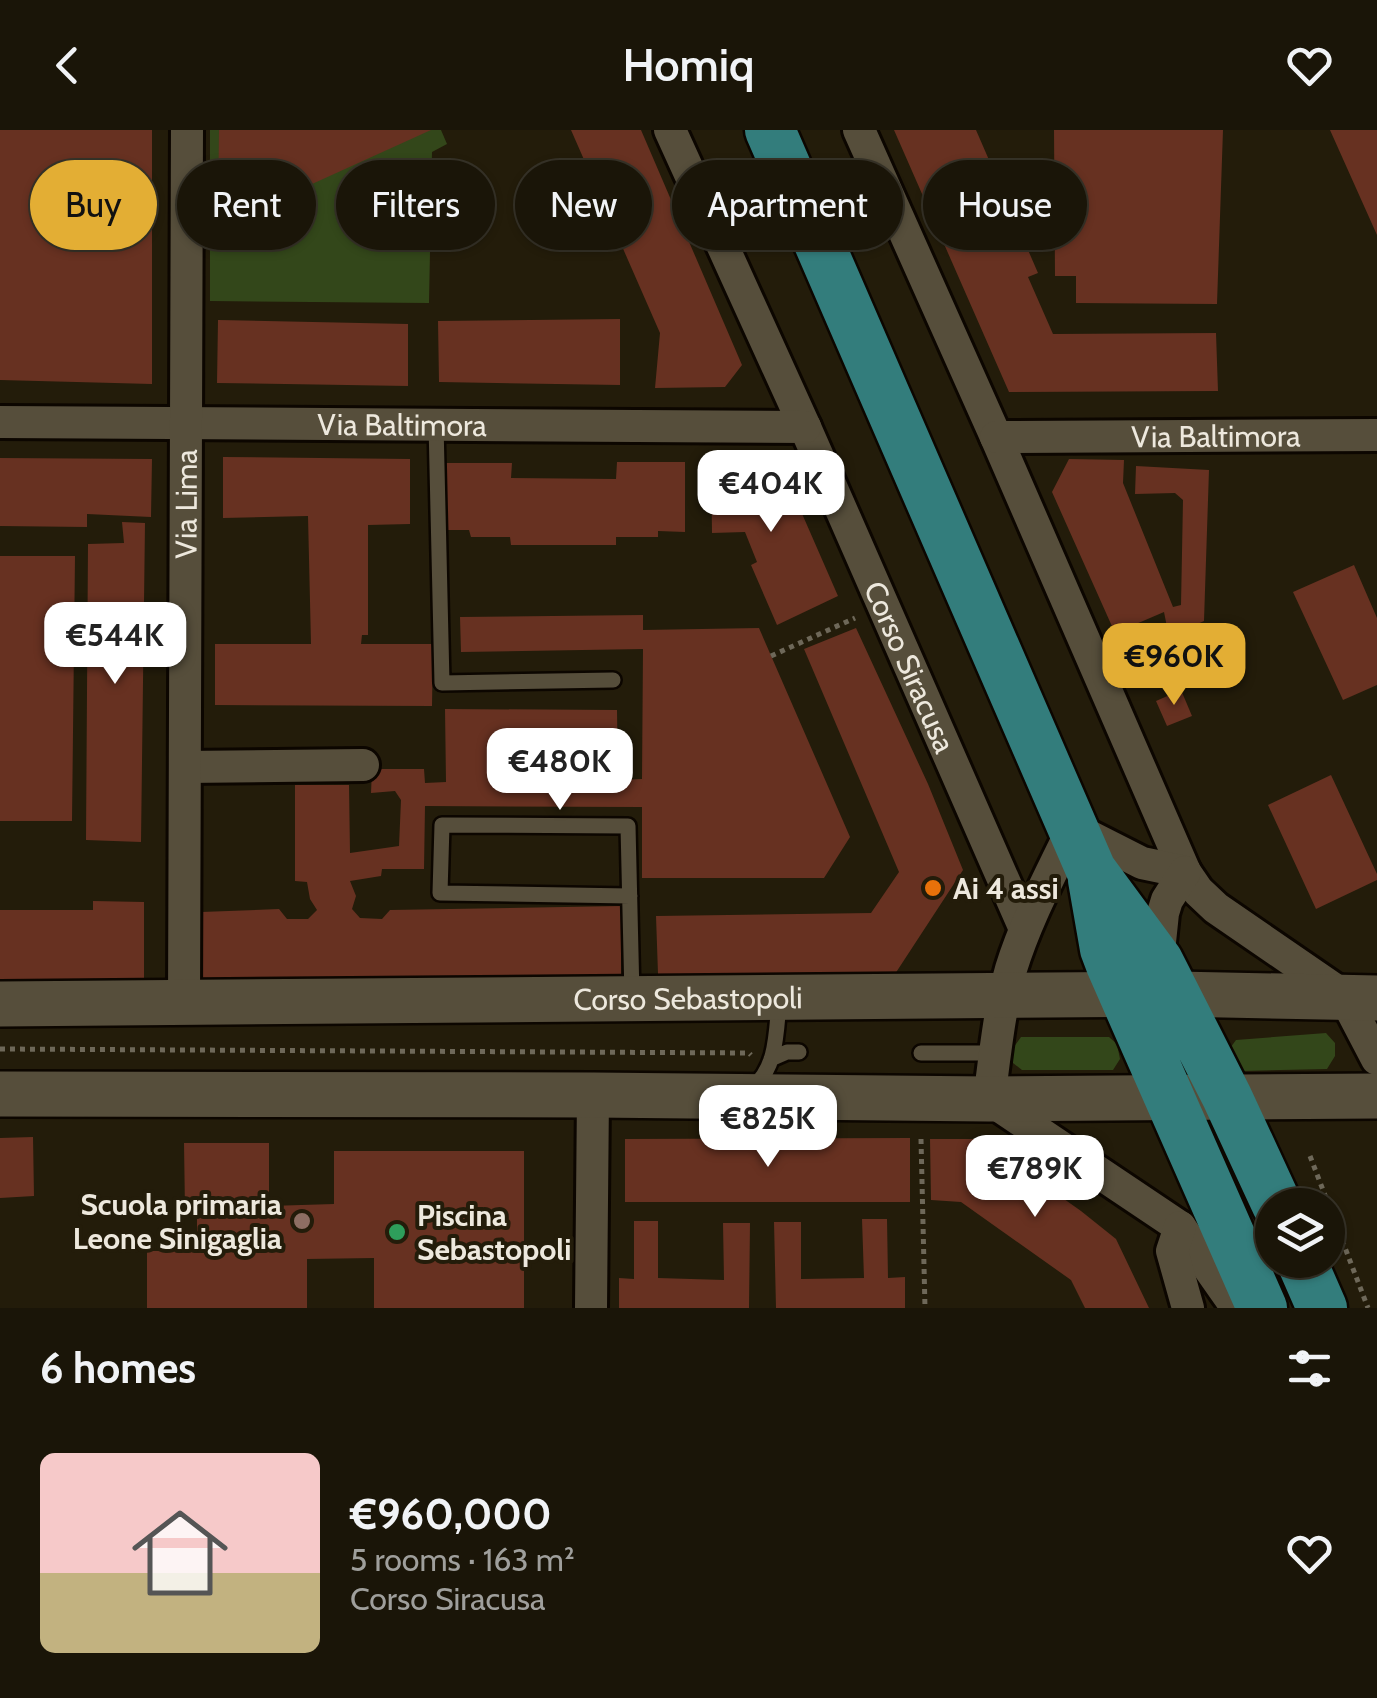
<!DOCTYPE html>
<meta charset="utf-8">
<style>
:root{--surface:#1a1508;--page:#231e12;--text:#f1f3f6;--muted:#9f9f9c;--line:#383429;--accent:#e3ae34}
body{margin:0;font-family:Cabin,sans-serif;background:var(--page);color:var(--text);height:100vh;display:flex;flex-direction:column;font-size:38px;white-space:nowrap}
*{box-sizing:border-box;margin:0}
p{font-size:32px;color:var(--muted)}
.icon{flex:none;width:55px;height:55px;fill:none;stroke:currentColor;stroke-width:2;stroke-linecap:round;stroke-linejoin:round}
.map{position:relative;height:1178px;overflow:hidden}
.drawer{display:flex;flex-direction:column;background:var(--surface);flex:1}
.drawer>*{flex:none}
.top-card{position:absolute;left:30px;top:30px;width:1318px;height:90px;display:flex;gap:20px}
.fabs{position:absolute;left:1255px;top:1058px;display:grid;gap:20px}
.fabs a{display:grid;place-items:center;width:90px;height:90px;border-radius:50%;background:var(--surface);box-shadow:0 2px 8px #0004,0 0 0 2px var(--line);font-size:50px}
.price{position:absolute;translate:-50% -85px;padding:0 22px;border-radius:20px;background:#fff;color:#222;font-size:32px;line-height:65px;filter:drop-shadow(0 2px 5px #0008)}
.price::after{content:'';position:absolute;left:50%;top:60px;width:30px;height:22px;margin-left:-15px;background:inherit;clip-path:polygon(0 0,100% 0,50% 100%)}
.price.active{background:var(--accent);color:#111}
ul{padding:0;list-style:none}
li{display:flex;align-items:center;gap:30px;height:250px;padding:0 40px}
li+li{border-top:2px solid var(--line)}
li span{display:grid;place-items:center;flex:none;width:280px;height:200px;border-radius:15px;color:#555}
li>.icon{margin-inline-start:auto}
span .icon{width:120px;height:120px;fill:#fffc;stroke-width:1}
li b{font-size:42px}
h2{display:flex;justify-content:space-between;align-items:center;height:120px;padding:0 40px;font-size:42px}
.tag{padding:0 35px;border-radius:45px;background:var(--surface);box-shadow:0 2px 8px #0004,0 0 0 2px var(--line);font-size:35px;line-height:90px}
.tag.active{background:var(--accent);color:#111}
header{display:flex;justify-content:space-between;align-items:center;height:130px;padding:0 40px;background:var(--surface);font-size:45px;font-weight:600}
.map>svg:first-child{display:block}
</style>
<header><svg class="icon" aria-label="back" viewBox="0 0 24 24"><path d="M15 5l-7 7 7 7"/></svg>Homiq<svg class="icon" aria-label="heart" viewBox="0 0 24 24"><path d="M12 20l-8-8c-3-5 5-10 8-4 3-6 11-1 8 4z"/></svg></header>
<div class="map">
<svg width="1377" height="1178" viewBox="0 0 1377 1178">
<rect width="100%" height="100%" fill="#231c0a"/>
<path fill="#33471a" d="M210,0h231l6,14 -15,8 -3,151 -219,-2z
M1326,903l9,10v13l-8,13 -85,2 -14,-20 8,-11z
M1021,907h88l8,7 3,15 -7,11h-91l-9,-7v-15z"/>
<path fill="#673121" d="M0,0h152v254l-152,-4z
M219,0h212l-174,79h-39z
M571,0h70l101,235 -17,22 -70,1 5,-55z
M894,0h82l62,143 -10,4 25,57 163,-1 2,58 -209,1z
M1054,0h169l-6,174 -141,-1v-27h-21z
M1330,0h47v105z
M620,189v66l-181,-3 -1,-61z
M218,190l190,4v62l-191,-3z
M223,327l187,2v65l-42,1v110h-6l-1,9h72l-1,62 -217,-1v-61h96l-3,-128 -85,2z
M0,328l152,1 -1,58 -64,-3v13l-87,-1z
M1069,329l55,1 -1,23 50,124 8,-2 2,-105 -8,-7 -40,1 1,-28 73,4 -5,151 -35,16 -5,-25 -49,21 -63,-141z
M711,331h68l59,135 -61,29 -26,-60 6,-3 -12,-30 -33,1z
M617,332h68v70l-27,-1v6h-42v8h-105l-1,-8h-39l-2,-7h-27l1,-67h69l-1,15 105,1z
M122,392l23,1 -4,319 -55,-2 2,-296 36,-1z
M0,426h75l-3,265h-72z
M1354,435l23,53v67l-34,15 -50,-108z
M643,485v15l116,-2 91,209 -26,41h-182v-71l-217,-1 -1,63h-42l-1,7 -31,5 6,15 -4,13 8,9 22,1 8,-9 231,-4v72l-419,3 -1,-69 78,-3 8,10h21l9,-9 -7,-11 -3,-17 -12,-1v-96h54l1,68 49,-7 2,-46 -6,-9 -24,2 1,-24h52l1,14 21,-1 -1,-73 172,1 1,70 24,-1 1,-130 -182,3 -1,-35z
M856,498l72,156 35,86 -68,104h-237l-2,-58 215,-3 28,-41 -95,-223z
M1181,560l11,26 -25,10 -11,-25z
M1331,645l46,99v6l-61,29 -48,-104z
M93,771l51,1v77h-144v-69h93z
M33,1007l1,59 -34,2v-60z
M910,1008v64h-285v-63z
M930,1009h49l102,72 35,28 33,69h-64l-14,-28 -110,-78 -30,-2z
M184,1013h85v63l65,-2v-53h190v157h-150v-50l-67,1v49h-160v-57h50v-40h-12z
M862,1089h25l1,59 17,-1v31h-129l-2,-86h27v57l63,-1z
M634,1091h24v57l66,2 -1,-57h27l-1,85h-130v-30l15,1z"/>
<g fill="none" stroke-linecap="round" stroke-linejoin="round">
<defs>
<path id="service" d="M436,294l6,259 171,-3
M630,766l-190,-3 2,-68 186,1 4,170
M921,923h75
M771,929l16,-7h12
M752,958c25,-20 24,-55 27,-85"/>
<g id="minor">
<path id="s1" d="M670,0l135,297 220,502"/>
<path d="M859,0l137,307 189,435 13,19 18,17 128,88 33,63"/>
<path id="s2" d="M0,292l805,5"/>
<path id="s3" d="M996,307l381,-2"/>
<path d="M185,637l178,-2"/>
<path d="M1185,742l-43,-9 -69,-35c-22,46 -47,92 -62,141 -12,42 -16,87 -22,130l191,128 57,81"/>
<path d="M1158,831l5,-48 4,-13 18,-28"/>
<path id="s4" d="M184,874l3,-874"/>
<path d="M1180,1097l-8,24 16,57"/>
<path d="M591,1178l2,-213"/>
</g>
<g id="secondary">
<path id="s5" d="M0,874l1176,-10 201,4"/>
<path d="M0,964l593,1 396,4 388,-3"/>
</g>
<path id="primary" d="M770,0l321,740 67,91 69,136 50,108
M1093,750l12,69 6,16 151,343
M1301,1130l21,48"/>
</defs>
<use href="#service" stroke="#0c0600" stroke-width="20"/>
<use href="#minor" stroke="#0c0600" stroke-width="38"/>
<use href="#secondary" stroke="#0c0600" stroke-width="50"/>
<use href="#primary" stroke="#0c0600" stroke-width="55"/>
<path stroke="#6e6859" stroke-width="5" stroke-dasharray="5 5" stroke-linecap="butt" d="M771,526l84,-38
M0,919l749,4 2,2
M921,1009l4,169
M1310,1026l58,152"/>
<use href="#service" stroke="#564e3b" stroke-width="15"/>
<use href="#minor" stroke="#564e3b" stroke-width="32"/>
<use href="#secondary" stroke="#564e3b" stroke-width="45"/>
<use href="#primary" stroke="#337d7c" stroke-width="50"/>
</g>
<circle fill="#e8710a" stroke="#231c0a" stroke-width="4" cx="933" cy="758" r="10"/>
<circle fill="#8d6e63" stroke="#231c0a" stroke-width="4" cx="302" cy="1091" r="10"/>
<circle fill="#2e9e5b" stroke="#231c0a" stroke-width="4" cx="397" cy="1102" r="10"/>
<g text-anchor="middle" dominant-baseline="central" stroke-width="8" stroke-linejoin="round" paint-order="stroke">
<g font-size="30" fill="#ede8dd" stroke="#231c0a">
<text stroke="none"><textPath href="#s2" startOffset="402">Via Baltimora</textPath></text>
<text stroke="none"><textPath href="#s3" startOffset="220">Via Baltimora</textPath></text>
<text stroke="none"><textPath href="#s4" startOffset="500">Via Lima</textPath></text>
<text stroke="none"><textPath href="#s1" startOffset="588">Corso Siracusa</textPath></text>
<text stroke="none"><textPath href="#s5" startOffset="688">Corso Sebastopoli</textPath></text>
</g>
<g font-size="30" font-weight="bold" fill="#ede8dd" stroke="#231c0a" text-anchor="start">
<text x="953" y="758">Ai 4 assi</text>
<text x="282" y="1074" text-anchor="end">Scuola primaria<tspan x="282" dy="34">Leone Sinigaglia</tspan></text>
<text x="417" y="1085">Piscina<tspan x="417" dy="34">Sebastopoli</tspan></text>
</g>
</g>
</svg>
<div class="fabs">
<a><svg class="icon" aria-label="layers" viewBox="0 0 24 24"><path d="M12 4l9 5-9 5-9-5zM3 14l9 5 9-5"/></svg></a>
</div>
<b class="price" style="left:771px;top:405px">€404K</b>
<b class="price" style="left:115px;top:557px">€544K</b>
<b class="price active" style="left:1174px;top:578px">€960K</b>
<b class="price" style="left:560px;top:683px">€480K</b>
<b class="price" style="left:768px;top:1040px">€825K</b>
<b class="price" style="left:1035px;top:1090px">€789K</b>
<div class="top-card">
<a class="tag active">Buy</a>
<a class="tag">Rent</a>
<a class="tag">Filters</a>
<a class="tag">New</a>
<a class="tag">Apartment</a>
<a class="tag">House</a>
</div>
</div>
<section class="drawer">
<h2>6 homes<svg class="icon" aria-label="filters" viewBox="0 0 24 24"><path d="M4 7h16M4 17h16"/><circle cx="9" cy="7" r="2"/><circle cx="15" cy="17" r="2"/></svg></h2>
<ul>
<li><span style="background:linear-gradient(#f6c9c9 60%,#c2b280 0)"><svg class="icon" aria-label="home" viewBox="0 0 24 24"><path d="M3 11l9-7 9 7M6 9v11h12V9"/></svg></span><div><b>€960,000</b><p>5 rooms · 163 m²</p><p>Corso Siracusa</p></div><svg class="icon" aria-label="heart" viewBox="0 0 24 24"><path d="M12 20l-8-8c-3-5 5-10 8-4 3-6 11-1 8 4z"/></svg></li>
</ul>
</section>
